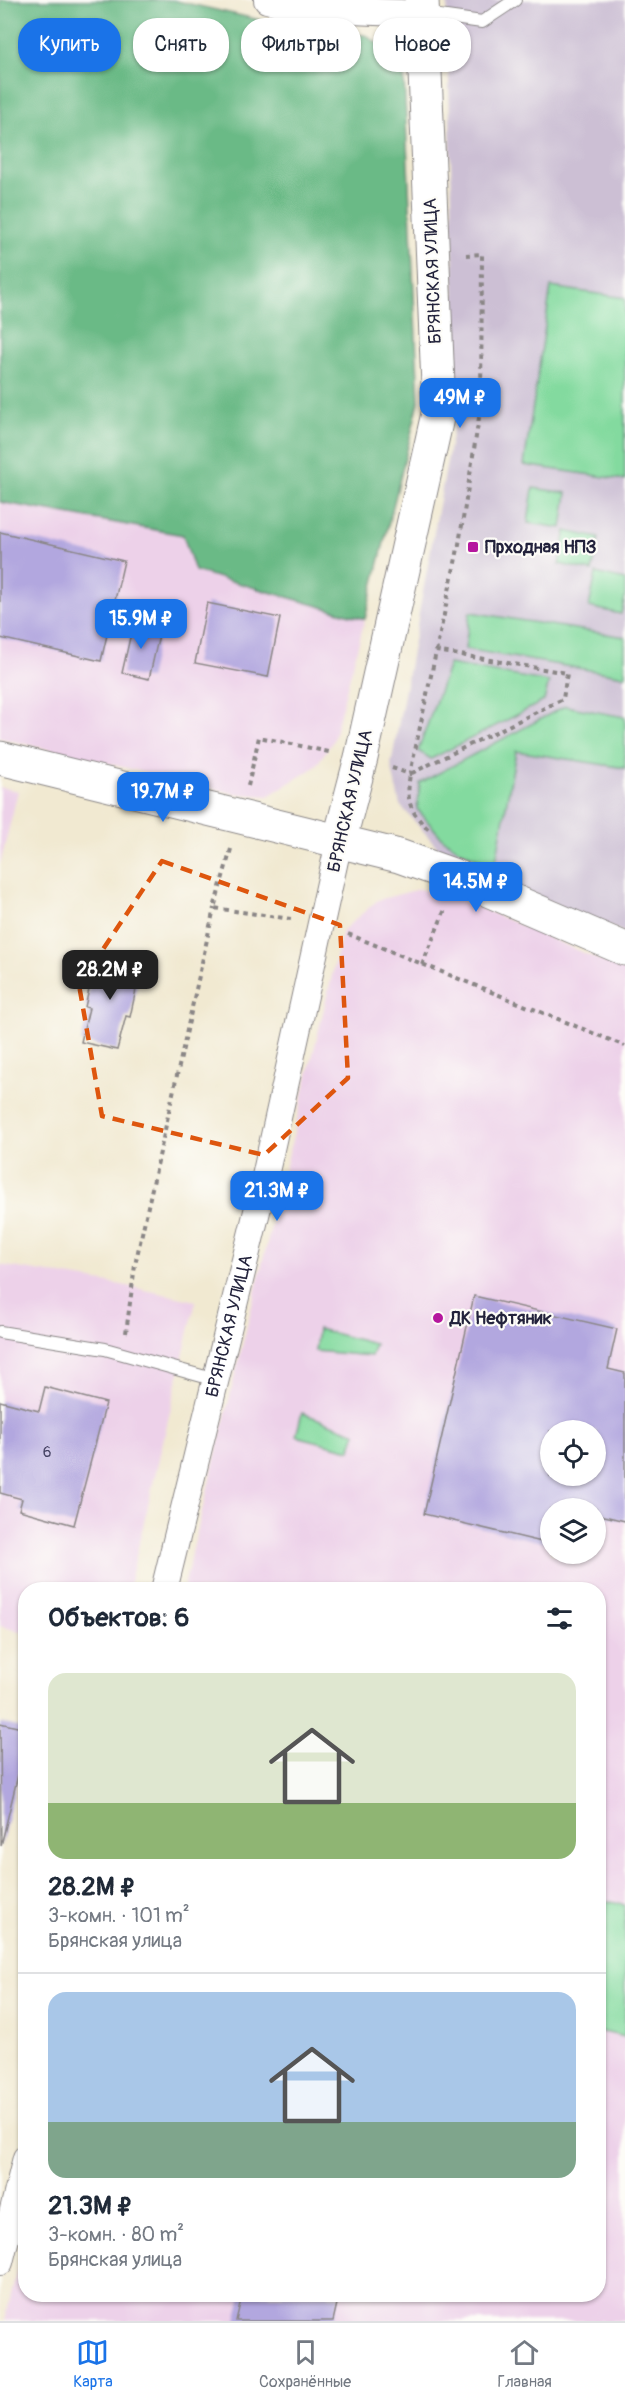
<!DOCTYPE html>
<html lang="ru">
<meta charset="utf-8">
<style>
:root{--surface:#fff;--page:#f6f6f7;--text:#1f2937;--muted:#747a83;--line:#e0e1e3;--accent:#1a73e8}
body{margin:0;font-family:Pangolin,sans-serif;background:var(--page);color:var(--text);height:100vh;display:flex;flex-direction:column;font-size:22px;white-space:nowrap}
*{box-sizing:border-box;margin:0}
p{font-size:20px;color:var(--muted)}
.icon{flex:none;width:33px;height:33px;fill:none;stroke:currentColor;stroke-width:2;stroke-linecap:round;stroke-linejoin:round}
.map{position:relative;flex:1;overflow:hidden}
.details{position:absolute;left:18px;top:1582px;width:588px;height:720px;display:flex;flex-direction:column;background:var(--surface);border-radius:24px;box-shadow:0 2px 4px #0004}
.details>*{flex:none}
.top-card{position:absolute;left:18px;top:18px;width:590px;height:54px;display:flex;gap:12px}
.tools{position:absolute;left:540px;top:1420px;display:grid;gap:12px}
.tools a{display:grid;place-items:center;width:66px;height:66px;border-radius:50%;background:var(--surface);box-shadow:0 2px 4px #0004;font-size:30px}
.price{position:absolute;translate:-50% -51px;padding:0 14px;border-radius:12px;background:var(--accent);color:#fff;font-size:20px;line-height:39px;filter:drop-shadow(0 2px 3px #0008)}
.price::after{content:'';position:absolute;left:50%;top:36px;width:18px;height:14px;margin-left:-9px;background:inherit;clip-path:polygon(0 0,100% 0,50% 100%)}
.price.on{background:#222;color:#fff}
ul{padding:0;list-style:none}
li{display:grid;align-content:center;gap:12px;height:318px;padding:0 30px}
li+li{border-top:2px solid var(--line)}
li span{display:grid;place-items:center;height:186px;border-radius:18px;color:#555}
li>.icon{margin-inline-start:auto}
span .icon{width:108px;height:108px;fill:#fffc;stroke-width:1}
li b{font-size:26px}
h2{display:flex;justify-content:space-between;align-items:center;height:72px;padding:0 30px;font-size:26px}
.tag{padding:0 21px;border-radius:24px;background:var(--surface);box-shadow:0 2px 4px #0004;font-size:21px;line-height:54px}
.tag.on{background:var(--accent);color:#fff}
.menu{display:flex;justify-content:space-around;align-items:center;height:84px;border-top:2px solid var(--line);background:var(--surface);font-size:16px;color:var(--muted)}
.menu a{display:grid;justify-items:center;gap:3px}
.menu .on{color:var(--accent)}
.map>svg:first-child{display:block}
</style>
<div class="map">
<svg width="625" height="2321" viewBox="0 0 625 2321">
<rect width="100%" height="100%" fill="#fdfcf7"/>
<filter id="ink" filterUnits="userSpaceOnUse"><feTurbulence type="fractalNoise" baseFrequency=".0167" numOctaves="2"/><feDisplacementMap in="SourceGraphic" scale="12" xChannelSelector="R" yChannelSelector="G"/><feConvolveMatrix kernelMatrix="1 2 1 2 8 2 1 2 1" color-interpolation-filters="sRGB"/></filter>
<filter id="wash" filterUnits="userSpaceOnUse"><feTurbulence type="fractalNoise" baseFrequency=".008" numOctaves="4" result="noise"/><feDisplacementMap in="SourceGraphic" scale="24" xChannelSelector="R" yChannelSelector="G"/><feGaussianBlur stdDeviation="1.35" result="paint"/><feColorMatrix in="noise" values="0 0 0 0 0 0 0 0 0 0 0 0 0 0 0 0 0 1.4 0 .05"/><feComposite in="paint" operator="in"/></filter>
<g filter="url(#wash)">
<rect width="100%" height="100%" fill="#f1e9d1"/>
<path fill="#edd1e9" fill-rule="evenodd" d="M0,502l183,33 12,36 170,48 -32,122 -18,26 -47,29 -31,-2 -237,-56z
M0,787l18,4 -18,74z
M419,889l41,10 165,72v1350h-620l20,-85 1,59h572v-705h-415l160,-660 35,-30zM550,1431h46v45h-46zM550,1509h46v45h-46z
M0,1265l122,20 74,16 -68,289h-102l-1,43 -25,-7z"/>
<path fill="#ccbfd4" d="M447,0h178v933l-137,-56 -47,-26 -41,-46 -9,-40 66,-357z"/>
<path fill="#83da9f" stroke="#527e6d" stroke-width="1.5" d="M551,287l74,11v182l-101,-15z
M533,488l34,5 -5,35 -34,-5z
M566,531l33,7 -7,33 -33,-7z
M596,573l29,7v18l-4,16 -32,-7z
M470,612l155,25v39l-160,-27z
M449,664l100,18 -5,19 -113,58 -13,-8z
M565,706l60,11v51l-109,-17 -21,116 -36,-17 -17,-12 -25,-29 3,-26z
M318,1329l57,15 -4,12 -56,-5z
M302,1413l54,20 -6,17 -54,-14z
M598,1899l27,6v132l-26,-6z"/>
<path fill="#6aba86" stroke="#466e60" stroke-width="1.5" d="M0,0h173l143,33 50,2 25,19 13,23 15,325 -54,217 -170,-48 -12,-36 -183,-33z"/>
<g id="blocks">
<path fill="#b2a7df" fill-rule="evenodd" d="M0,532l124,29 -23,100 -101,-23z
M207,603l73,15 -12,59 -73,-14z
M134,620l27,6 -12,53 -27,-6z
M116,953l13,2 5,8 1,13h4l-9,41 -4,-1 -9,34 -36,-8 8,-34 -4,-1 9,-40 5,1 5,-11z
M474,1296l143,33 -9,40 17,4v148l-29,-7v-5h-46v35l-126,-30zM550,1431h46v45h-46z
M45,1387l61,16 -32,122 -55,-15 3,-11 -22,-6v-92l39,10z
M0,1723l26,6v12l-25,105z
M242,2295h97l-6,26h-97z"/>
</g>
</g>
<g filter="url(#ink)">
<use href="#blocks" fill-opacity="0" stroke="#8a8686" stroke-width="1.5"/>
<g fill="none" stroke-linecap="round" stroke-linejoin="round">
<defs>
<path id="lane" d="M425,14l57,8 33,-22
M0,1332l105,17 111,31"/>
<g id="street">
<path d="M267,0l37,9 119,5"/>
<path id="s1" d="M164,1590l96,-391 79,-357"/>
<path d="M0,2262l26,-104"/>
</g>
<path id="secondary" d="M0,758l399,98 59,21 167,72
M339,842l22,-84 78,-349 -17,-409"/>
</defs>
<use href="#lane" stroke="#8a8686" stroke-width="14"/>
<use href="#street" stroke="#8a8686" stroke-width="28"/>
<use href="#secondary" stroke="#8a8686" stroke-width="35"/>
<path stroke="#8a8686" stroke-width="4" stroke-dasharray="4.5 4.5" stroke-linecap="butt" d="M392,768l18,6 49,-230 22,-139 1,-151 -16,1
M248,786l11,-49 70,15
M428,829c-19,-19 -22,-28 -18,-55l153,-75 4,-26 -131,-22
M231,849l-17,59 77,11
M348,934l277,112
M422,965l24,-58
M126,1333l9,-68 79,-357"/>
<use href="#lane" stroke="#fff" stroke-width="12"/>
<use href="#street" stroke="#fff" stroke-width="26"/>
<use href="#secondary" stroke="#fff" stroke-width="33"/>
</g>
</g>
<path fill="none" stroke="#de560e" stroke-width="4.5" stroke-dasharray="12 8" stroke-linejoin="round" d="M162,861l178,64 8,153 -84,77 -162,-39 -23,-131z"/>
<g fill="#b5179e" stroke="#fdfcf7" stroke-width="2">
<rect x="467" y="541" width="12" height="12" rx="3"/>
<circle cx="438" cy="1318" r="6"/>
</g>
<g text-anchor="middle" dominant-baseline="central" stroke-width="4.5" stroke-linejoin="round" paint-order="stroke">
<g font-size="15" fill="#464364">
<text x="47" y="1452">6</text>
</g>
<g font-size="18" fill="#22223b" stroke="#fdfcf7">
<text transform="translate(433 271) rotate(-92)">БРЯНСКАЯ УЛИЦА</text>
<text transform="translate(350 801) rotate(-77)">БРЯНСКАЯ УЛИЦА</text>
<text stroke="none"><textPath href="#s1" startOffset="272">БРЯНСКАЯ УЛИЦА</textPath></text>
</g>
<g font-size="18" font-weight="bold" fill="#22223b" stroke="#fdfcf7" text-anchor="start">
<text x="485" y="547">Прходная НПЗ</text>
<text x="450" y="1318">ДК Нефтяник</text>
</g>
</g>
</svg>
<div class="tools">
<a><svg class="icon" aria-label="locate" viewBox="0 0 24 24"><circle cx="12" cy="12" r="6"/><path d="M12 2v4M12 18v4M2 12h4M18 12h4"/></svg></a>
<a><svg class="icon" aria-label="layers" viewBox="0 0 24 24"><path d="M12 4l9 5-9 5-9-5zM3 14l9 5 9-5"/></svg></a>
</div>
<b class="price" style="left:460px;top:429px">49M ₽</b>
<b class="price" style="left:141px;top:650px">15.9M ₽</b>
<b class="price" style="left:163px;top:823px">19.7M ₽</b>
<b class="price" style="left:476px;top:913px">14.5M ₽</b>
<b class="price on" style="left:110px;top:1001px">28.2M ₽</b>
<b class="price" style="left:277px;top:1222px">21.3M ₽</b>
<div class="top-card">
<a class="tag on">Купить</a>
<a class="tag">Снять</a>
<a class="tag">Фильтры</a>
<a class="tag">Новое</a>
</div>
<section class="details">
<h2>Объектов: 6<svg class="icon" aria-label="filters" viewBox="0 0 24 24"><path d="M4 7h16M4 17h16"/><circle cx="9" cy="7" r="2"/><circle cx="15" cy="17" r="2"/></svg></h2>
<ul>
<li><span style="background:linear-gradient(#dfe7d0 70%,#8fb573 0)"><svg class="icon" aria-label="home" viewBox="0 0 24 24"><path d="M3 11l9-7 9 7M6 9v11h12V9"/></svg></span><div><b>28.2M ₽</b><p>3-комн. · 101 m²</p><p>Брянская улица</p></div></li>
<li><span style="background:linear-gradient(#a9c7e8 70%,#7fa58c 0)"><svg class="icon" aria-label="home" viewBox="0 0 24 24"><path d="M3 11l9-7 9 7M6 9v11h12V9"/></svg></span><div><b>21.3M ₽</b><p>3-комн. · 80 m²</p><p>Брянская улица</p></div></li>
</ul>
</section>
</div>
<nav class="menu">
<a class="on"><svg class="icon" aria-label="map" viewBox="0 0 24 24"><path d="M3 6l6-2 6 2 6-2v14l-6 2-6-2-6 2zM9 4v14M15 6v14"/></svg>Карта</a>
<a><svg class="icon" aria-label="saved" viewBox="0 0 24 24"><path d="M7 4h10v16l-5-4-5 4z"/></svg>Сохранённые</a>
<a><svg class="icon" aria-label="home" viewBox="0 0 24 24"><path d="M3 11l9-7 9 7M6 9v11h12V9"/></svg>Главная</a>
</nav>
